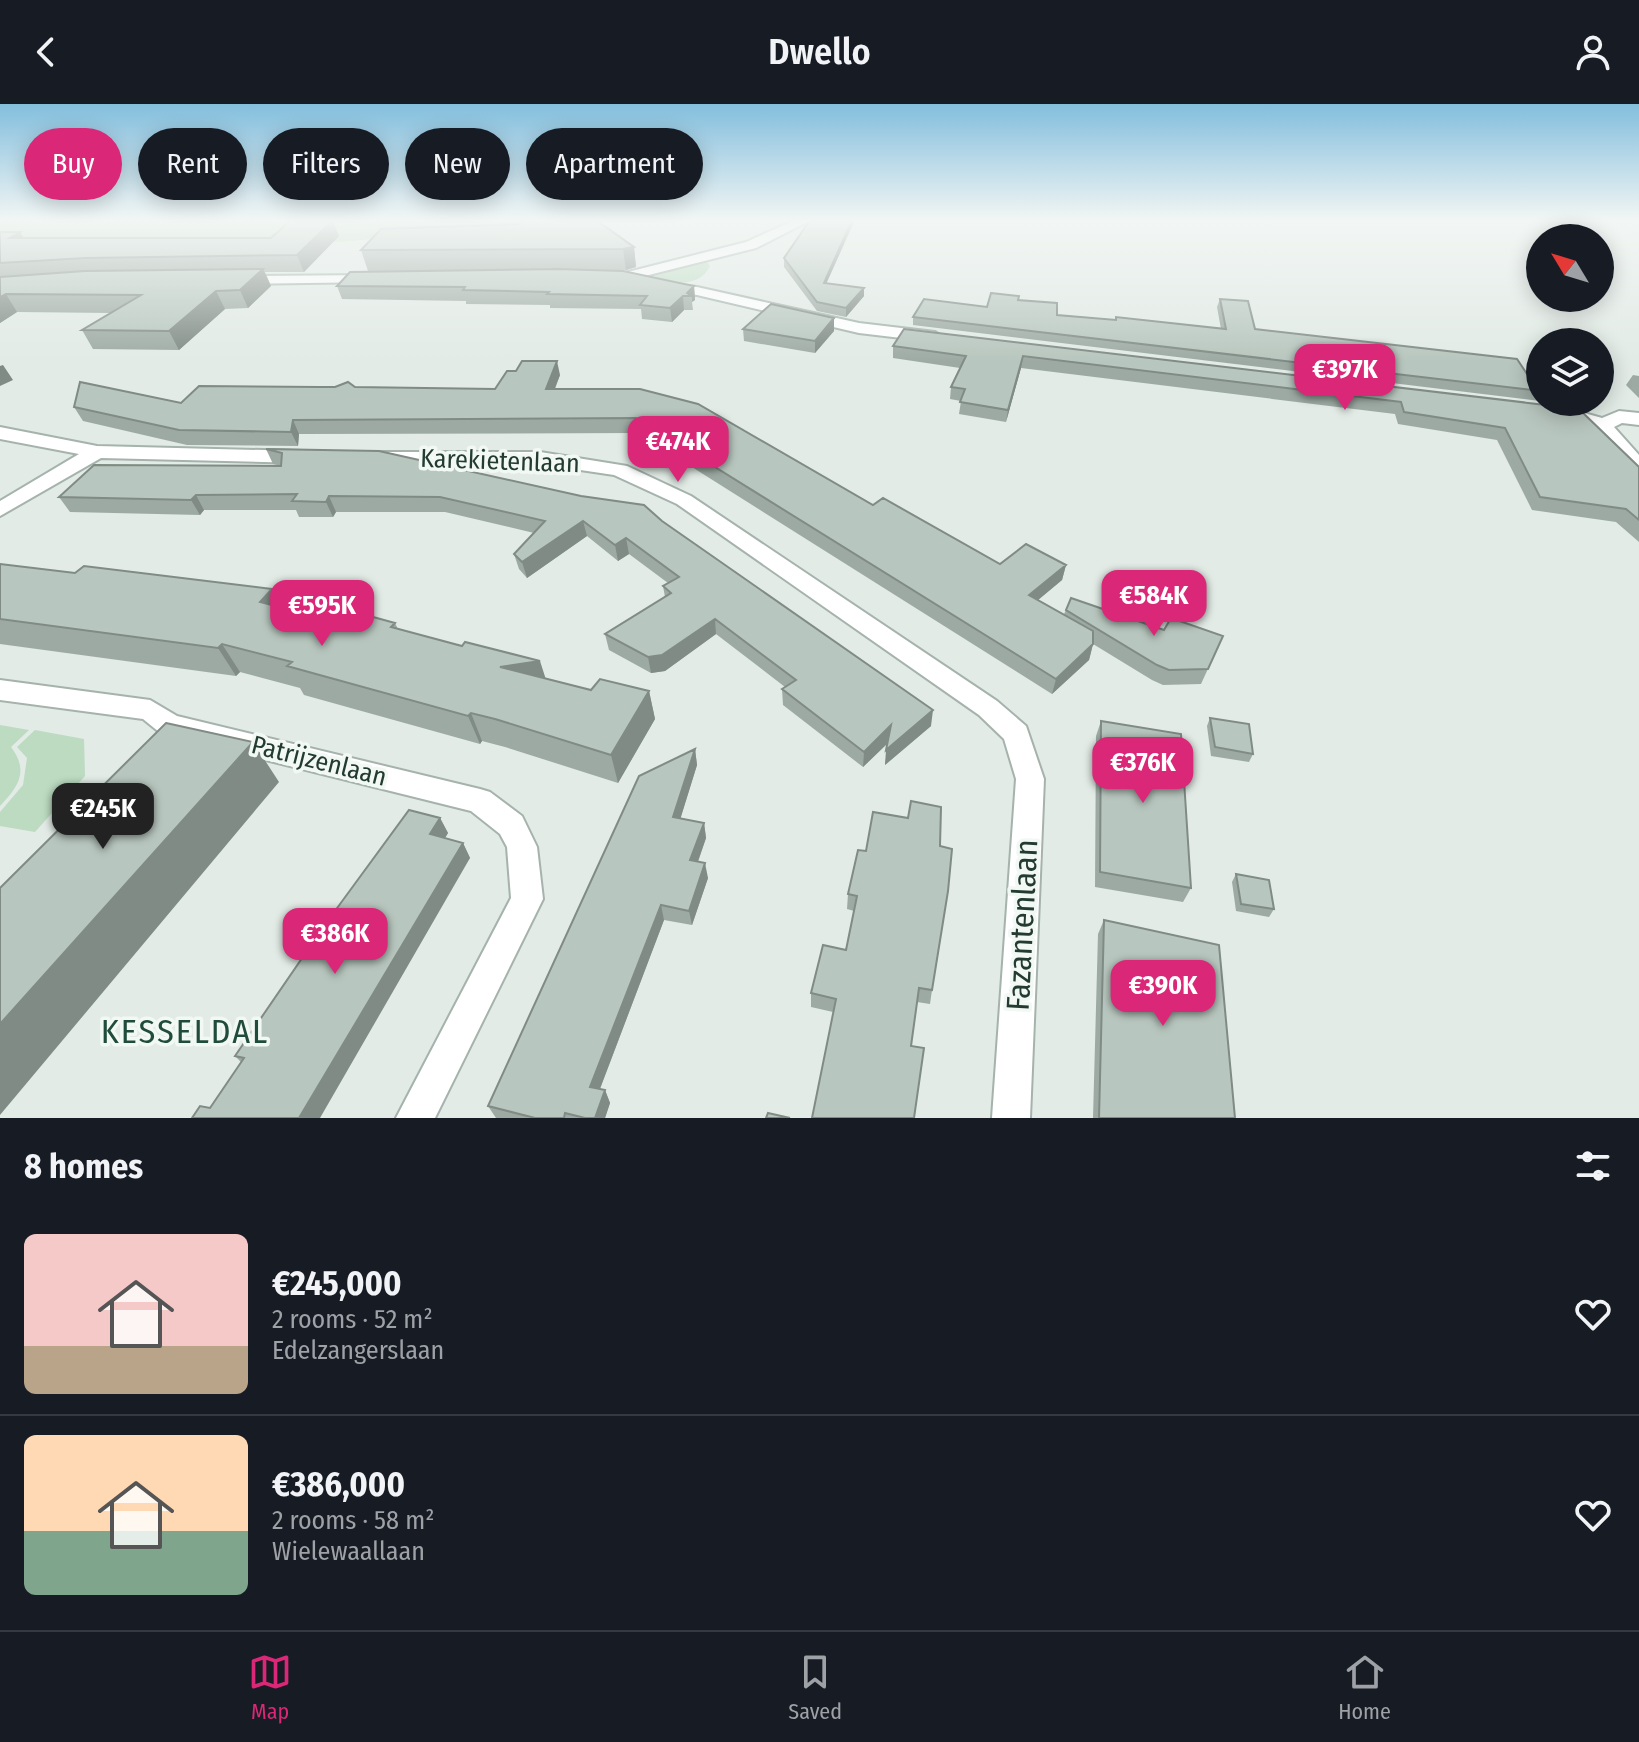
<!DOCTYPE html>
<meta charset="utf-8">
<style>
:root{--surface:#171b24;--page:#20242c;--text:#f1f3f6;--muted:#9ea1a6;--line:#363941;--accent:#db2777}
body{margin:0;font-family:"Fira Sans Condensed",sans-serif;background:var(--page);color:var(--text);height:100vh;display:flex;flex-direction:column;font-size:30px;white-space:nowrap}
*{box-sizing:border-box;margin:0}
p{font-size:26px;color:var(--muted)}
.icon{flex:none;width:44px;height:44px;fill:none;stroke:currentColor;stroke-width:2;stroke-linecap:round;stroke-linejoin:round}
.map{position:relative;height:1014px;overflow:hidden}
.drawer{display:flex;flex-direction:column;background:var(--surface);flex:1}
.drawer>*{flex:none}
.top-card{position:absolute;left:24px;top:24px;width:800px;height:72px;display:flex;gap:16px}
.needle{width:52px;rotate:308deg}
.tools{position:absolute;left:1526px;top:120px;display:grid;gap:16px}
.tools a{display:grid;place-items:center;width:88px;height:88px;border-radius:50%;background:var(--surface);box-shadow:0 4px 20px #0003;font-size:40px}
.price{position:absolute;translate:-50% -68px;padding:0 18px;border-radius:16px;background:var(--accent);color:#fff;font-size:26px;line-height:52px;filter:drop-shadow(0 2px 4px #0008)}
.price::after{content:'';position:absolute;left:50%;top:48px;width:24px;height:18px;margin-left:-12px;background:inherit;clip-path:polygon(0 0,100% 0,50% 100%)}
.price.active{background:#222;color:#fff}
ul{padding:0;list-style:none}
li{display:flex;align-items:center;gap:24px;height:200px;padding:0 24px}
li+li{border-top:2px solid var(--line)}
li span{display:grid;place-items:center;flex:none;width:224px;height:160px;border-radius:12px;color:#555}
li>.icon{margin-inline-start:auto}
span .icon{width:96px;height:96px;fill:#fffc;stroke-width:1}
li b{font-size:34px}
h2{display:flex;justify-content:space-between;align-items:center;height:96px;padding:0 24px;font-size:34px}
.chip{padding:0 28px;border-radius:36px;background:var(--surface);box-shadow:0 4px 20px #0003;font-size:28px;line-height:72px}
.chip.active{background:var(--accent);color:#fff}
header{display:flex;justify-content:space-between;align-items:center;height:104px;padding:0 24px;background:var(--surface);font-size:36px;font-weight:600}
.tabs{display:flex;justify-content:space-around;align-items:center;height:112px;border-top:2px solid var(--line);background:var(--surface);font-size:22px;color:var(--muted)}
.tabs a{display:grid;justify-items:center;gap:4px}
.tabs .active{color:var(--accent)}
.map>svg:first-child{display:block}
</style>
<header><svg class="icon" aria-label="back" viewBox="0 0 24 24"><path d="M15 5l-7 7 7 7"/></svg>Dwello<svg class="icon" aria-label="person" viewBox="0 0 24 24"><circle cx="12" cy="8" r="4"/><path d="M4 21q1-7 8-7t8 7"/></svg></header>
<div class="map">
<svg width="1639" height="1014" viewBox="0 0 1639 1014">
<rect width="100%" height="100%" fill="#e2ebe6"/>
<path fill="#bcdbc0" d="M0,116h565v1l-225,21 -319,1 -21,-7z
M707,158l3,4c-12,25 -46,16 -67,12z
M0,621l29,5 -18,17c18,24 8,39 -11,59z
M35,626l49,9 1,37 -50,56 -35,-6v-14l23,-27 4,-27 -10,-11z"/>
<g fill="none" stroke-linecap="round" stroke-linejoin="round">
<defs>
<path id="minor" d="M795,116h16l-55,28 -131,33 -7,-4 2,-3 126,-32z
M373,171l5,1v6l-140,2 -7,-4 7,-4z
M661,178l36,5 162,36 76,9 8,5 -8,5 -76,-9 -162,-38 -41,-6v-6z
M1559,302l43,12 17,-7 20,2v12l-17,-2 -8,4 25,28v17l-7,-2 -37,-42 -42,-13 -3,-4 3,-4z
M0,323l97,19 205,5 10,6 -10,6 -201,-5 -101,58v-15l79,-47 -79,-15z
M375,348h165l87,14 64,30 306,205 29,25 18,53 -14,339h-38l24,-339 -12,-40 -25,-24 -302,-211 -63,-29 -74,-11 -172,-2 -3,-4 3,-4z
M0,576l150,20 27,16 303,73 10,3 32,24 15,31 6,52 -108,219h-39l115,-220 -4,-51 -7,-13 -29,-23 -302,-75 -10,-4 -16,-13 -143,-19z"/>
</defs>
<use href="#minor" stroke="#a5b3ac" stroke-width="4"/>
<use href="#minor" fill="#fff" fill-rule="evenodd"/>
</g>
<path fill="#9daaa3" d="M0,128h20l4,6h247l68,-2 -35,36h-39l6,14 -23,22 -23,1 -46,41 -86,-1 -11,-19 29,-17 -94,-1 -17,11z
M634,143l2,20 -10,3h-23l91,16 1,14 -3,2 1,8h-9l-12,12 -30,-3 -1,-10 -91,-1v-3l-84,-1v-3l-124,-2 -5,-13 31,-15 -7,-21z
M784,154l43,25 37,13 -18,21 -29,-6 -33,-44z
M1220,195l35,30 285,48v24l-627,-76v-8l74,-10 31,-7 39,15 164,14 -4,-22z
M834,214v13l-19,22 -71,-12 -1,-12z
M904,225l659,78 76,60v75l-23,-20 -84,-12 -35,-70 -99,-16 -3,-10 -374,-46 -15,54 -47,-8 2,-13 -11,-2 1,-12 9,-19 -67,-10v-12z
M560,271l-5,14 318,116 127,59 66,1 -4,15 -24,20 26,14 2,-4 98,20 59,6 -22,48 -38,1 -11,-5 -59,-36 -4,16 -37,34 -414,-261 -339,1 -1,12 -111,-1 -104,-24 -9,-14 107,-4 174,-16 140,2z
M1633,271l6,1v22l-13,-13z
M266,345l396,72 269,205 -46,39 3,-22 -25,24 -80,-62 -1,-16 3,-2 -69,-53 -51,37 -14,2 -42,-23 -4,-16 60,-37 -2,-11 5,-3 -39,-29 -11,7 -31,-25 -60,42 -8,-9 -5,-15 20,-21 -89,-21h-109l-3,5h-34l-3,-7h-92l-4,5 -130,-3 -11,-15 222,-31 -8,-2z
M0,460l282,44 69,18 44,-3 3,6 148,49 45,12 58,1 6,28 -37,64 -113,-36 -23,-6 -2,3 -176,-49 -4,-7 -60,-16 -4,4 -236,-32z
M1210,614l43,36 -4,8 -38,-6 -4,-30z
M1101,617l90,167 -8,14 -88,-15 1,-151z
M695,645l2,16 -17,54 24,4 2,15 -8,24 10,16 -16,47 -28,-5 -64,169 5,1 5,13 -5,15h-109l-8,-12z
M440,714l8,15 -3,5 18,5 7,15 -260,250 31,-46 -6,-6 69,-101 -4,-1 -12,-15 44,-24z
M858,746l74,140 -2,14 -13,-2 -6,44 9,36 -87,-70 -22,-5v-14l35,-43 8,-39 -7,-2 1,-15z
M1236,770l38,35 -5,8 -33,-6 -4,-29z
M1104,816l131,198h-142l5,-184z"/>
<path fill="#808b85" d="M333,116l6,16 -35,36 -7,-17z
M852,116h3l-32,71 1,-8z
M20,128l10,17 -20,-11z
M634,143l2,20 -10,3 -3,-21z
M263,165l8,17 -23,22 -8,-18z
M694,182l1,14 -3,2v-6l-5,-3z
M864,184v8l-18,21v-9z
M216,187l9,18 -46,41 -10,-19z
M6,190l11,18 -17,11v-26z
M683,192l1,14 -12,12 -2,-14z
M834,214v13l-19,22v-12z
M1023,252l-2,12 -15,54 2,-12z
M557,257l3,14 -11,28 -3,-14z
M3,261l10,15 -13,6v-20z
M293,316l6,14 -1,12 -7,-14z
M196,391l8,15 -4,5 -9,-15z
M329,392l7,16 -3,5 -7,-15z
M583,417l4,15 -60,42 -5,-16z
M626,434l3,16 -11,7 -3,-16z
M1066,461l-4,15 -36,30 3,-15z
M272,485l15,28 -27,-15z
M715,515l1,15 -51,37 -14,2 -3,-16z
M222,540l18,28 -4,4 -18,-28z
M1093,540l-4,16 -37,34 4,-15z
M540,557l9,28 -49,-22z
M649,587l6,28 -37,64 -7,-28z
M933,606l-2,16 -46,39 1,-15z
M471,609l11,28 -2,3 -12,-28z
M891,621l-1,16 -27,26 1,-15z
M253,638l26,40 -279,333v-91z
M695,645l2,16 -21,68 -3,-16z
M440,714l8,15 -10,16 -8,-15z
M704,719l2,15 -13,37 -3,-15z
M463,739l7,15 -150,260h-21z
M705,759l3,15 -16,47 -3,-14z
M661,801l3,15 -68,179 -6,-12z
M605,986l5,13 -5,15h-10z"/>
<path fill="#b7c6be" stroke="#808b85" stroke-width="2" d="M291,116h42l-36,35 -212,3 -85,5v-31h20l-10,6h261z
M524,116h72l38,27 -11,2 -262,1 20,-21 140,-5z
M815,116h37l-28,63 40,5 -18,20 -29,-6 -33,-44 24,-35z
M263,165l-23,21 -24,1 -47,40 -87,-1 59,-35 -135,-1 -6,3v-20l85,-6z
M557,165l66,2 71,15 -7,7 5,3h-9l-13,12 -30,-3 7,-9 -100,-2 2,-2 -86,-2 2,-3 -128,-1 13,-14z
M991,189l28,3 -1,4 39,3v12l59,5v-3l110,12 -6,-30 28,2 7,28 262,30 10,15 11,1 2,2v14l-627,-74 11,-18 63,8z
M771,200l63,14 -19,23 -72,-12z
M904,225l659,78 19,5 57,55v53l-13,-11 -86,-12 -35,-69 -101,-16 -3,-10 -378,-46 -15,54 -48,-8 5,-13 -14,-2 15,-31 -73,-10z
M522,257h35l-11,28h94l58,15 175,101 10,-7 117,66 26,-20 40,21 -37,30 64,36v13l-37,35 -420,-261 -343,2 -2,12 -112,-2 -105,-23 6,-25 101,21 18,-17 121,1h15l13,-5 7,5 140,2 12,-18h9z
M266,345l113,2 202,45 63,9 18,16 271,189 -47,40 5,-25 -27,27 -82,-63 14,-9 -81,-61 -53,36 -14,2 -43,-23 66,-41 -8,-7 16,-9 -53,-39 -11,7 -32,-24 -61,41 -8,-8 31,-33 -105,-24 -111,-1 -3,6 -34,-1 5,-7 -101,1 -5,5 -132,-3 35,-32 187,1 1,-13z
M0,460l75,9 9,-7 188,23 -12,13 91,24 11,-12 33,9 -4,4 71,19 3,-4 75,19 -40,6 91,23 9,-11 49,12 -38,64 -116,-36 -24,-6 -3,3 -181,-50 5,-4 -70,-18 -4,4 -218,-29z
M1071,494l93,32 7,-12 52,18 -15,33 -39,1 -12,-5 -91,-55z
M1210,614l39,6 4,30 -38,-7z
M1101,617l80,13 10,154 -91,-16z
M166,619l87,19 -253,282v-136z
M695,645l-22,68 31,6 -14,37 15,3 -16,48 -28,-6 -71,182 15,3 -10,28h-10l-20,-5 -1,5h-29l-47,-12 151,-330z
M911,697l30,6 -1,39 12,3 -4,42 -16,99 -13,-2 -8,58 13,2 -10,70h-102l24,-119 -25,-6 12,-48 23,5 11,-54 -9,-2 10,-44 8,1 7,-39 35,6z
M409,706l31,8 -10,16 33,9 -164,275h-107l8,-12 10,2 34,-50 -9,-2 76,-111 -23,-6 21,-29 23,5z
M1236,770l33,6 5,29 -33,-5z
M1104,816l115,25 16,173h-136z
M768,1009l22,5h-24z"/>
<linearGradient id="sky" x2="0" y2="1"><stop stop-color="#83bedd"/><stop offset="0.45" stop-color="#f2f6f4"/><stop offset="1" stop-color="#f2f6f4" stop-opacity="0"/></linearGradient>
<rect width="1639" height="258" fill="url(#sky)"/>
<g text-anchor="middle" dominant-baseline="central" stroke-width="7" stroke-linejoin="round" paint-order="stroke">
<g font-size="26" fill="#233b31" stroke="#f2f8f4">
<text transform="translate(500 357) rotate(2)">Karekietenlaan</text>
<text transform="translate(319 657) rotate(14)">Patrijzenlaan</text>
</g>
<g font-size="32" fill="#233b31" stroke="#f2f8f4">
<text transform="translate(1022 821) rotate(-87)">Fazantenlaan</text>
</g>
<g font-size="34" letter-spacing="2" fill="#204c3b" stroke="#f2f8f4">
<text x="185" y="927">KESSELDAL</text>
</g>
</g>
</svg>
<div class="tools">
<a><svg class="needle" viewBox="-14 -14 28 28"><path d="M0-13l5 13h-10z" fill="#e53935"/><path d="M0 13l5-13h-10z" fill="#9ea1a6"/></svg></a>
<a><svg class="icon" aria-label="layers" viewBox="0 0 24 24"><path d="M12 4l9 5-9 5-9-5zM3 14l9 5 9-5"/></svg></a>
</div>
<b class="price" style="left:1345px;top:308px">€397K</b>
<b class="price" style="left:678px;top:380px">€474K</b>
<b class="price" style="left:1154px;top:534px">€584K</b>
<b class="price" style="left:322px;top:544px">€595K</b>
<b class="price" style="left:1143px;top:701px">€376K</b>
<b class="price active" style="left:103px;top:747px">€245K</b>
<b class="price" style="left:335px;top:872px">€386K</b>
<b class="price" style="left:1163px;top:924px">€390K</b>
<div class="top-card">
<a class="chip active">Buy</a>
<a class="chip">Rent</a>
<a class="chip">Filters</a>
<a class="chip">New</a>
<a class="chip">Apartment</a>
</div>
</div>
<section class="drawer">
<h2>8 homes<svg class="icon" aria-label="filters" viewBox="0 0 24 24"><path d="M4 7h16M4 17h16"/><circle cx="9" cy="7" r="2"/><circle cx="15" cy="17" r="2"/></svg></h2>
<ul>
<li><span style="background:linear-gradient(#f6c9c9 70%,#b9a48a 0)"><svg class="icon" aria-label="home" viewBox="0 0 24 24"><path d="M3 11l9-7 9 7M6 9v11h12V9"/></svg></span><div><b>€245,000</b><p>2 rooms · 52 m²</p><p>Edelzangerslaan</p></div><svg class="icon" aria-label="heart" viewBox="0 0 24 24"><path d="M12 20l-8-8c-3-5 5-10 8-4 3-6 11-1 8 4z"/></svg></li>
<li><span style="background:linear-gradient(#ffd9b3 60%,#7fa58c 0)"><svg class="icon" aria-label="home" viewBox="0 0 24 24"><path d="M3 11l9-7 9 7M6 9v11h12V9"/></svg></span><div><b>€386,000</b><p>2 rooms · 58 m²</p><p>Wielewaallaan</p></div><svg class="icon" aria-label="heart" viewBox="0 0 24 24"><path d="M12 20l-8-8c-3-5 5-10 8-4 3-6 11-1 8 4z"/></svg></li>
</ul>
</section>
<nav class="tabs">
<a class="active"><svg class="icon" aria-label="map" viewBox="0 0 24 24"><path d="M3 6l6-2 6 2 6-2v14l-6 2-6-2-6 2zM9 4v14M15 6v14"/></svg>Map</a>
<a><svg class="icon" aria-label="saved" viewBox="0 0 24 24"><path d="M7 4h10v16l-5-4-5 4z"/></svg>Saved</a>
<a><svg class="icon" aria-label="home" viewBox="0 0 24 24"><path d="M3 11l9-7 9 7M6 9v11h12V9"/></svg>Home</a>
</nav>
